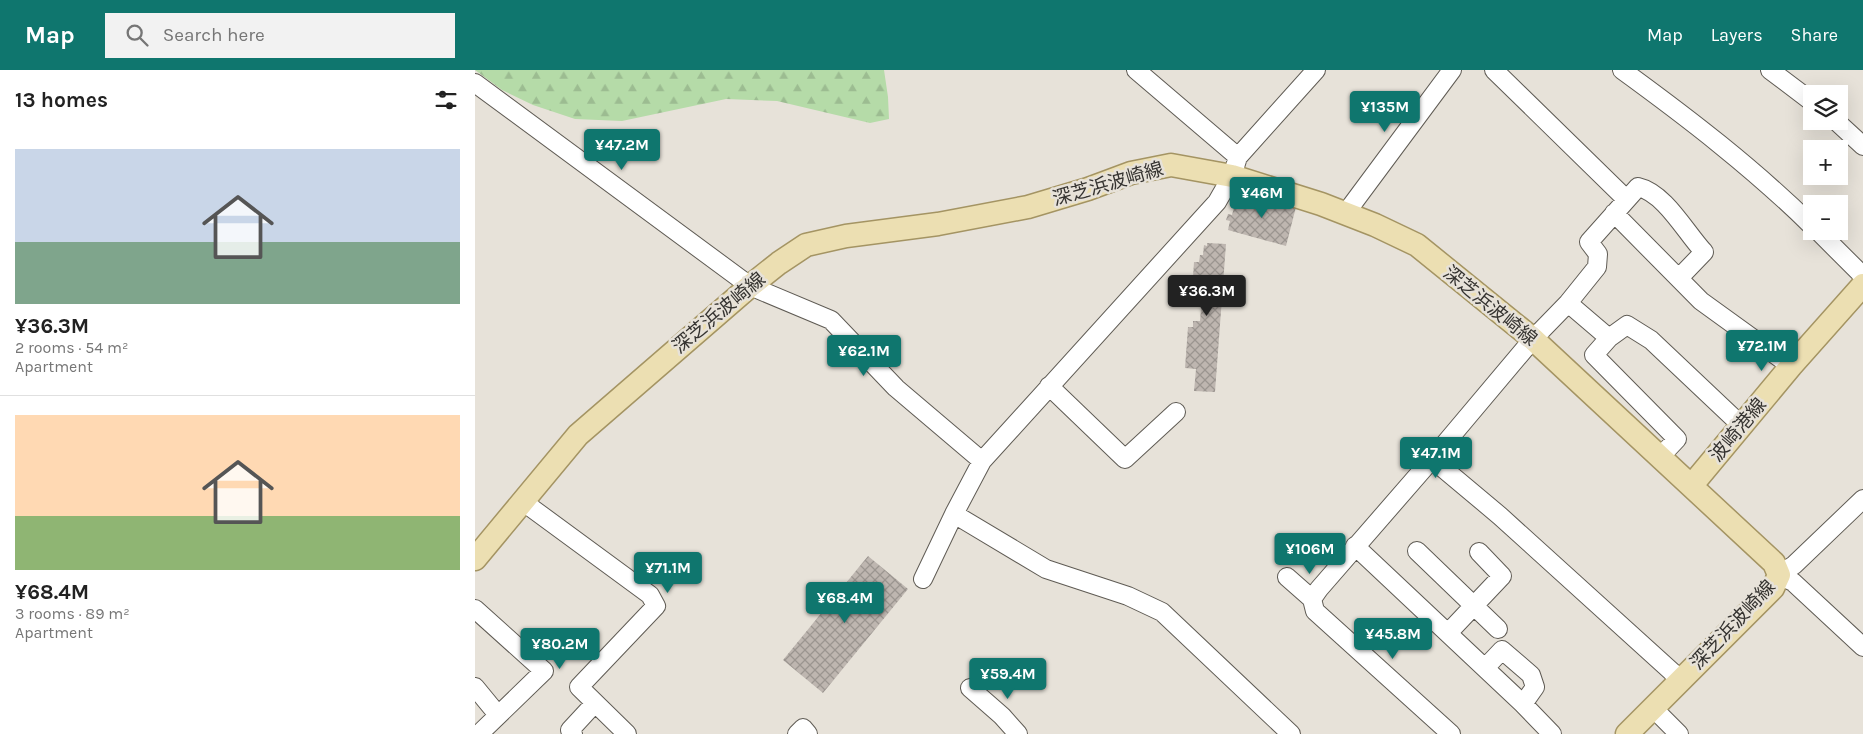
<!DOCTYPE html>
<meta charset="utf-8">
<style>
:root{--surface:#fff;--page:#f2f2f2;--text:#222;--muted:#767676;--line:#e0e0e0;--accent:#0f766e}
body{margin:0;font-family:Karla,"Noto Sans JP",sans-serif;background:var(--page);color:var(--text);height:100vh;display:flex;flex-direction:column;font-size:19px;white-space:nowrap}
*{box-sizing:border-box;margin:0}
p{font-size:16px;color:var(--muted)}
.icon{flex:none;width:28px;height:28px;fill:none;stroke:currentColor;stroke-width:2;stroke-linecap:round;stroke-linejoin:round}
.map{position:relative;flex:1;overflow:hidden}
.details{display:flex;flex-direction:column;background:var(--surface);width:475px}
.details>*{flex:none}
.controls{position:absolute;left:1328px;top:15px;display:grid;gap:10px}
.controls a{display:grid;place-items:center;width:45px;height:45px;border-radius:0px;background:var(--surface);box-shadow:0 5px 20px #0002;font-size:25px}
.price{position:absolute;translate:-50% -42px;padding:0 11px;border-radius:5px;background:var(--accent);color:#fff;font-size:16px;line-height:32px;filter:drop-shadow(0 1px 2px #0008)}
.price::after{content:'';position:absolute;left:50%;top:30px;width:15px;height:11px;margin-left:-8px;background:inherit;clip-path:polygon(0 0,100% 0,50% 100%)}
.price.active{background:#222;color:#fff}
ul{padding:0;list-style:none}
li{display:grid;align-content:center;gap:10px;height:265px;padding:0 15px}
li+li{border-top:1px solid var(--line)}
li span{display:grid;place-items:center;height:155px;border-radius:0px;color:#555}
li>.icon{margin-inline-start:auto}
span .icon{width:90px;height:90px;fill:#fffc;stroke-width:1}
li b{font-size:21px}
h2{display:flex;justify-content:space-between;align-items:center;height:60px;padding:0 15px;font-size:21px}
header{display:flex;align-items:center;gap:30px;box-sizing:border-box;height:70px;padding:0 25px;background:var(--accent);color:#fff}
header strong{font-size:24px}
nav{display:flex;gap:28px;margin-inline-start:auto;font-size:18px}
.search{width:350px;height:45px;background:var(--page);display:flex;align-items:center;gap:12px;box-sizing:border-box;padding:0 18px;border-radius:0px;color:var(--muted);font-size:19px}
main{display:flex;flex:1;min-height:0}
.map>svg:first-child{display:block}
</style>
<header>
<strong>Map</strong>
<div class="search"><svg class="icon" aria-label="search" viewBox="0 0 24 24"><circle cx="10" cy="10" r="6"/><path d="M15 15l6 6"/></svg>Search here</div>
<nav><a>Map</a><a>Layers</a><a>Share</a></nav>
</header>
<main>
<section class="details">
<h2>13 homes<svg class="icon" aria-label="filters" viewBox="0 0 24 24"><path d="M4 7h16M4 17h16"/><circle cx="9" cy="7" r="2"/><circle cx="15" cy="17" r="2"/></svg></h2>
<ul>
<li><span style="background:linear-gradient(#c9d6e8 60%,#7fa58c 0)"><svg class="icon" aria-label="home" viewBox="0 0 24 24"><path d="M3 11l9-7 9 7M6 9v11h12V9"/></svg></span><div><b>¥36.3M</b><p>2 rooms · 54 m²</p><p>Apartment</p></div></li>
<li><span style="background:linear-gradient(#ffd9b3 65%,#8fb573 0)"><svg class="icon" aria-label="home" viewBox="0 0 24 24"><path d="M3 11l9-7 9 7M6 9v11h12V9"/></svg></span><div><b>¥68.4M</b><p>3 rooms · 89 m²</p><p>Apartment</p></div></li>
</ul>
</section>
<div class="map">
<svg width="1388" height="664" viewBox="0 0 1388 664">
<defs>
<pattern id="forest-firs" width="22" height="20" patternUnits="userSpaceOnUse" patternTransform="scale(1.25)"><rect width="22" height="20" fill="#b5dba8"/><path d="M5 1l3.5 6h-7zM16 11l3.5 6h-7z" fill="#9cbc91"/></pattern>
<pattern id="building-cross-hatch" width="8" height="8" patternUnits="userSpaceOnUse" patternTransform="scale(1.25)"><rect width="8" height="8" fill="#beb6b0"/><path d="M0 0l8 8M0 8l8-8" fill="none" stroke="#9b9590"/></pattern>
</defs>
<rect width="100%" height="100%" fill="#e7e2d9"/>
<path fill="url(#forest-firs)" d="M0,0h409l4,27 1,22 -19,4 -93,-22 -51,-2 -104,22 -47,-2 -42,-14 -31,-15z"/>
<path fill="url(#building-cross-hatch)" d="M763,122l58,15 -10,39 -58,-16 2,-9 -4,-1 2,-6 4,1z
M732,173l19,1 -11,148 -21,-1 2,-22 -11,-1 3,-41h5v-6h7l2,-27 -10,-1 2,-31h5l1,-7h3l1,-10 3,1z
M393,486l40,33 -85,104 -40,-33z"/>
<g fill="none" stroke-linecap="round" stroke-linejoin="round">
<defs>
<path id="minor" d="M661,0l102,87
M1019,0l132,129
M1147,0c66,48 131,98 189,155
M1295,0l41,31
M0,13l275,203 81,34 65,68 86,73
M1361,51l27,25
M1139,143l87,88 90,65
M872,144l4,-8 101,-136
M1343,161l45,45
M1093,233l41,35
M574,316l76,73 51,-47
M1185,387l17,-18 -83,-84 15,-17 18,-13 24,15 91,86
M957,389l68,57 181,164
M47,431l128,94 6,11 -77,81 48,47
M479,444l92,55 82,27 34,16 129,122
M880,476l168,158 29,30
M942,481l81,78
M1304,505l15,-10 69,-66
M1304,505l14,7 70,65
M812,507l25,22 3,12 136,123
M448,509l31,-65 28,-53 235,-259 15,-26 6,-19 78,-87
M837,529l7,-10 113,-130 101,-120 35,-36 29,-36 1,-13 -9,-12 49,-55c27,6 48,46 66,65l-25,26
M0,539l69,62 -65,63
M973,563l54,-57 -23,-24
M1010,598l17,-18 29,25 4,12 -12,17
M0,617l23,28
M495,618l32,28 16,18
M1178,638l26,26
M98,664l-3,-4 25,-27
M322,664l6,-6 5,6"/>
<path id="major" d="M1217,415l99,-119 72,-81
M0,489l103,-124 172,-149 29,-23 27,-18 40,-9 92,-12 90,-17 60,-18 43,-16 40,-8 61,11 89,28 54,21 42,20 116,94 241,224 5,12 -6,13 -146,146"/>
</defs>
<use href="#minor" stroke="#5f5b54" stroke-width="20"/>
<use href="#major" stroke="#a49463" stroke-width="25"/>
<use href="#minor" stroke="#fff" stroke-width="18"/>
<use href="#major" stroke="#ecdfb2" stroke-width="22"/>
</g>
<g text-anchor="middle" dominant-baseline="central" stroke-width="5" stroke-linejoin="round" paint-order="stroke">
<g font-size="19" fill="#353330" stroke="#e7e2d9">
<text transform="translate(633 114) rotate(-16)">深芝浜波崎線</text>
<text transform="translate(1015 236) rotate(39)">深芝浜波崎線</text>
<text transform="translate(244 243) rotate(-40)">深芝浜波崎線</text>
<text transform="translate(1263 360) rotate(-50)">波崎港線</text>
<text transform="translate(1258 555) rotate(-47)">深芝浜波崎線</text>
</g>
</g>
</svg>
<div class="controls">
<a><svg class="icon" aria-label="layers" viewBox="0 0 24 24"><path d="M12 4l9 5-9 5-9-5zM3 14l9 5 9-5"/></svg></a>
<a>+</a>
<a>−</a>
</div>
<b class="price" style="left:910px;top:63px">¥135M</b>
<b class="price" style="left:147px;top:101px">¥47.2M</b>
<b class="price" style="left:787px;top:149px">¥46M</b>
<b class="price active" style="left:732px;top:247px">¥36.3M</b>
<b class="price" style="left:1287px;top:302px">¥72.1M</b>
<b class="price" style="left:389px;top:307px">¥62.1M</b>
<b class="price" style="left:961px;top:409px">¥47.1M</b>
<b class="price" style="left:835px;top:505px">¥106M</b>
<b class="price" style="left:193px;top:524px">¥71.1M</b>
<b class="price" style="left:370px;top:554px">¥68.4M</b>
<b class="price" style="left:918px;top:590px">¥45.8M</b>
<b class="price" style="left:85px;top:600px">¥80.2M</b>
<b class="price" style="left:533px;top:630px">¥59.4M</b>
</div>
</main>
